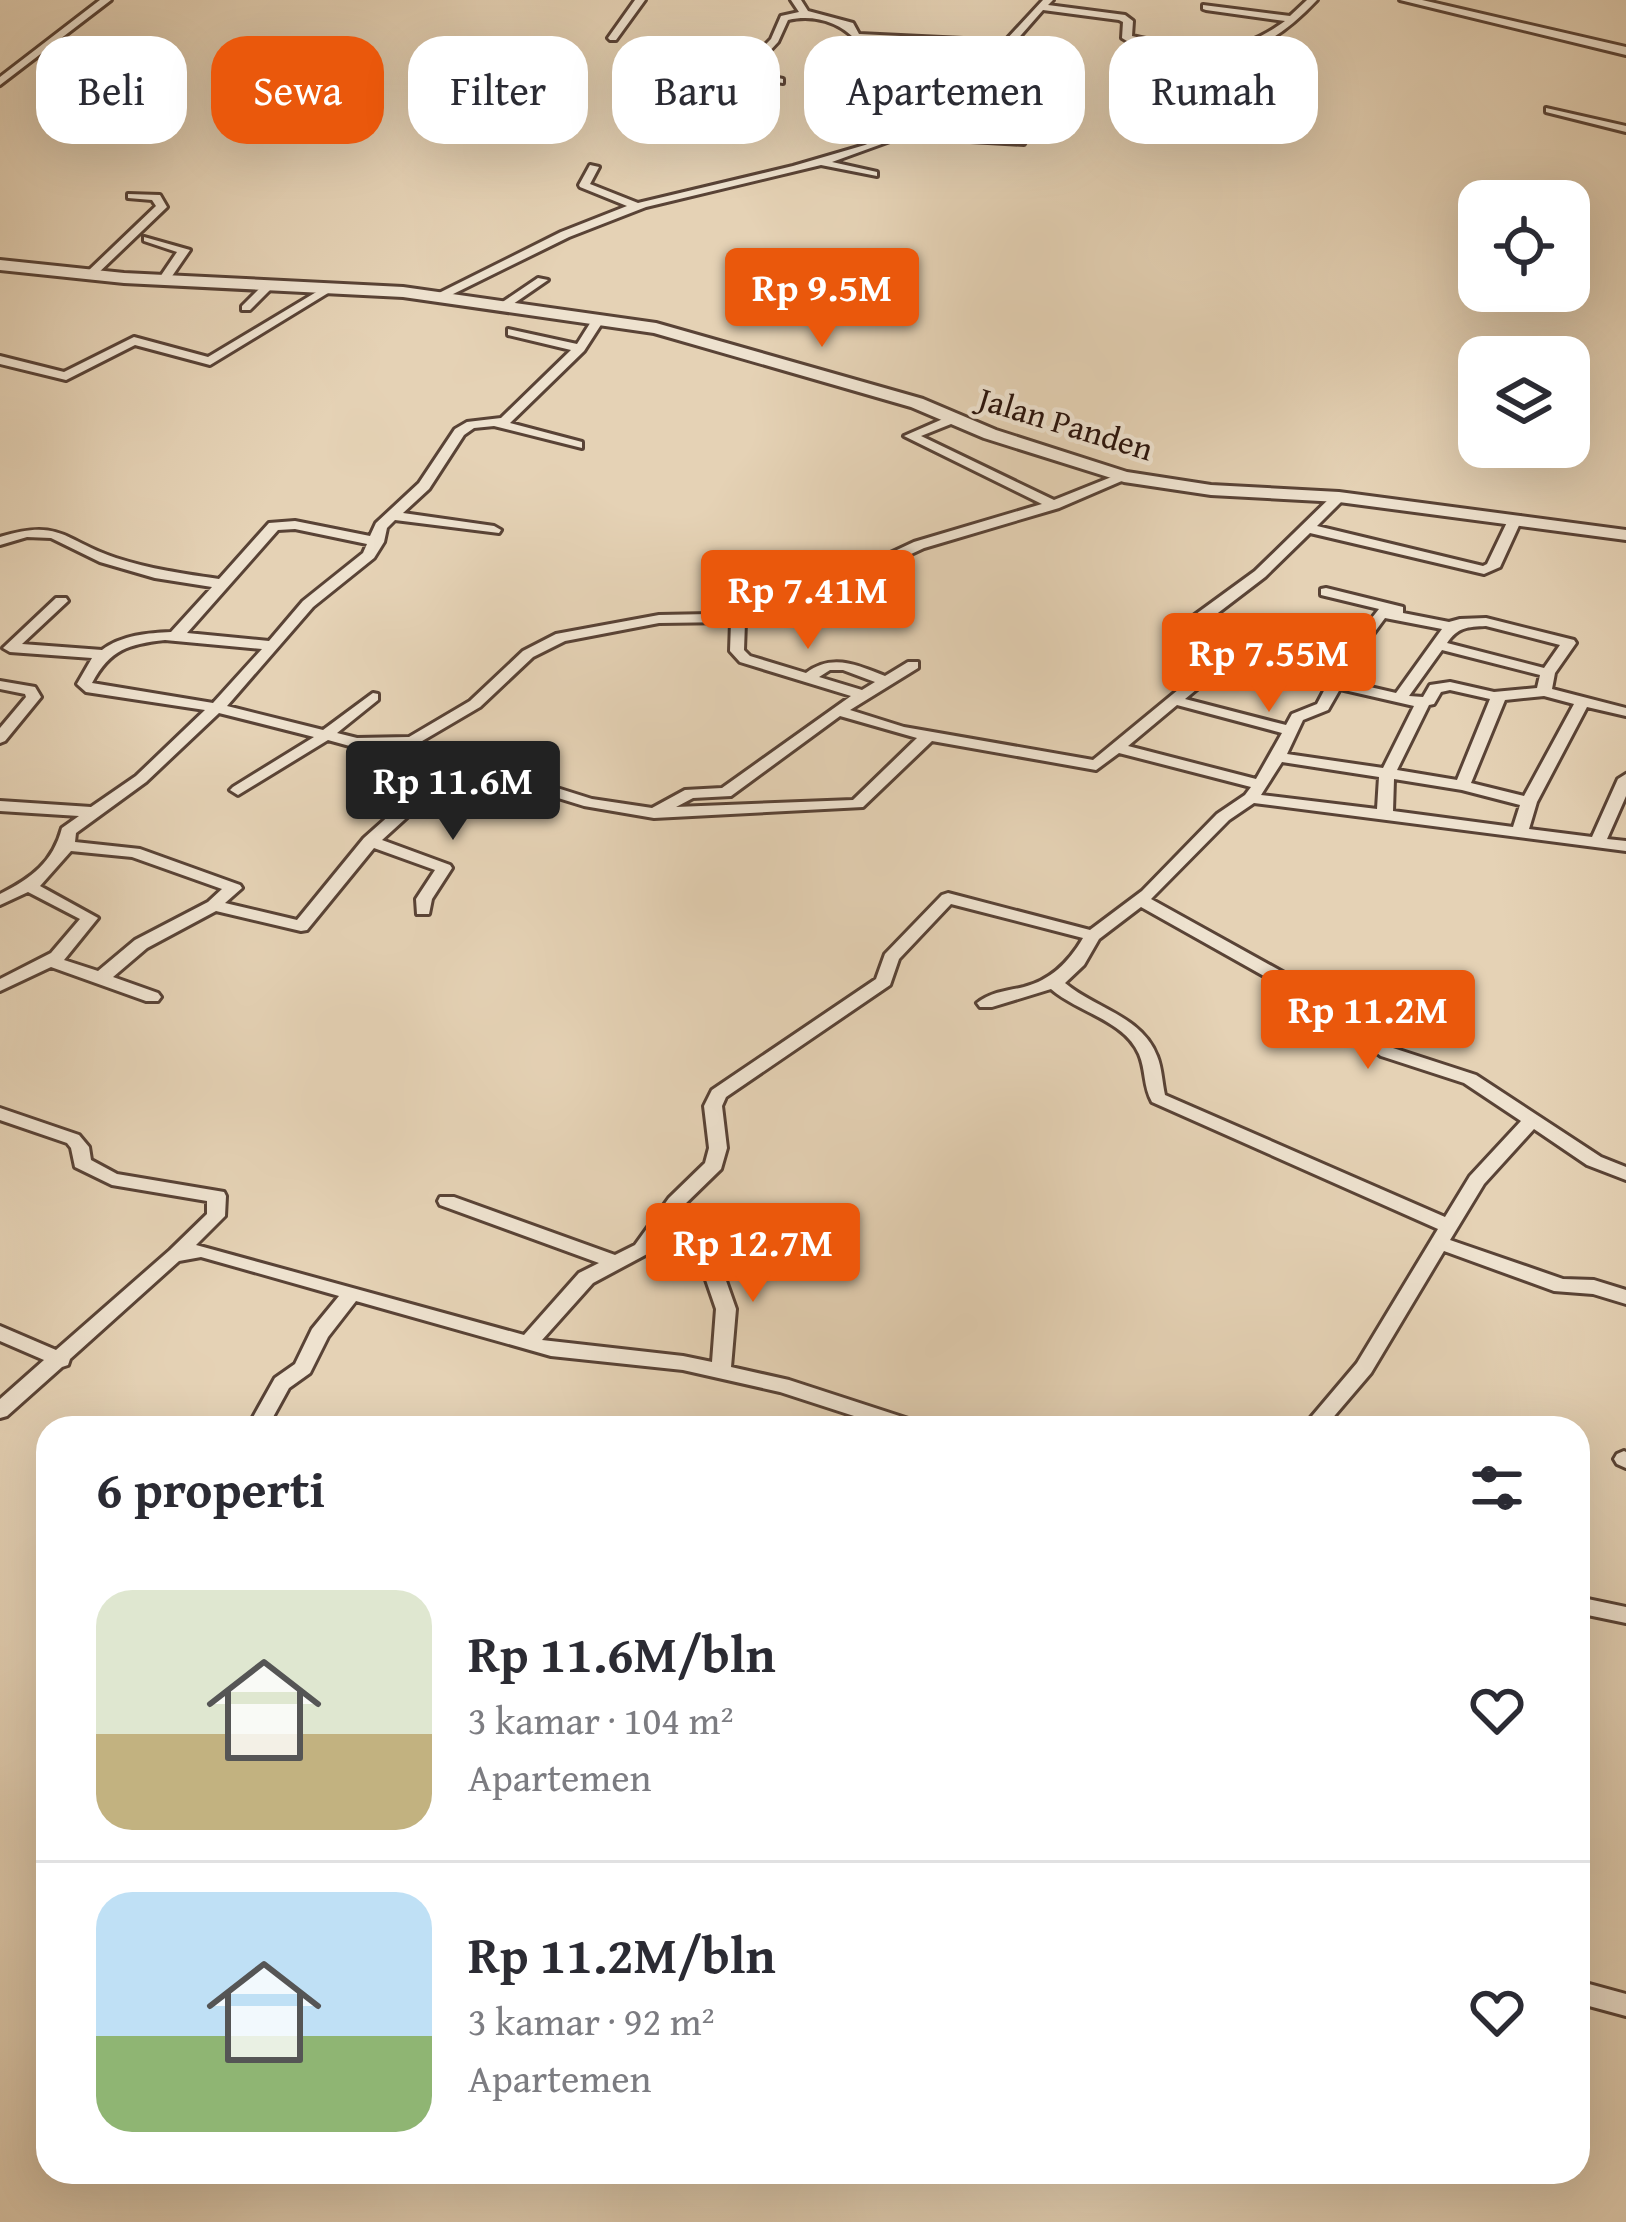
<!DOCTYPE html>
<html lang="id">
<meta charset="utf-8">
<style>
:root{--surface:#fff;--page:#f7f7f7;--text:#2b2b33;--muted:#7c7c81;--line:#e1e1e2;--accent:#ea580c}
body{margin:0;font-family:"Gentium Book Plus",serif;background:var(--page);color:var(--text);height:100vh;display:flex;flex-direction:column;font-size:45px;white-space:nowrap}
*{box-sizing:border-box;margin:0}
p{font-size:39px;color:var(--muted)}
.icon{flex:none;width:66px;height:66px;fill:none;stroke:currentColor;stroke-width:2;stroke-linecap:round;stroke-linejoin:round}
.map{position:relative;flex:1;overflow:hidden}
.sheet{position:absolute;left:36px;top:1416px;width:1554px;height:768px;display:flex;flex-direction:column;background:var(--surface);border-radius:36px;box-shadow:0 12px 48px #0002}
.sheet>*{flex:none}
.banner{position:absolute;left:36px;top:36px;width:1554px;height:108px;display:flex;gap:24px}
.buttons{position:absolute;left:1458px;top:180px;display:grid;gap:24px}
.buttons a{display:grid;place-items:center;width:132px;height:132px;border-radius:24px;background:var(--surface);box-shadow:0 12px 48px #0002;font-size:60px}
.price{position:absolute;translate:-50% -102px;padding:0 27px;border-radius:12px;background:var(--accent);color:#fff;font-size:39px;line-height:78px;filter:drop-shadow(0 3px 6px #0008)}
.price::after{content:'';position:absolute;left:50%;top:72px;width:36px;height:27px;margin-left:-18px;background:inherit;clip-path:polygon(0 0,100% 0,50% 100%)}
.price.selected{background:#222;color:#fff}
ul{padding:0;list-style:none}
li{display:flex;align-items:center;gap:36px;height:300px;padding:0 60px}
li+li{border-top:3px solid var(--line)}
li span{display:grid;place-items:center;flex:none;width:336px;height:240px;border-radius:36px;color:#555}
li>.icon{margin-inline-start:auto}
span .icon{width:144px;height:144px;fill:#fffc;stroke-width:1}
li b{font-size:51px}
h2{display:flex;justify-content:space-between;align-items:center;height:144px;padding:0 60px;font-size:51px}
.pill{padding:0 42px;border-radius:36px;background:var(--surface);box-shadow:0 12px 48px #0002;font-size:42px;line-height:108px}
.pill.selected{background:var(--accent);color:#fff}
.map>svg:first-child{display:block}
</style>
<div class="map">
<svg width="1626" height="2222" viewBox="0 0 1626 2222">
<rect width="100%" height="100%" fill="#e5d2b5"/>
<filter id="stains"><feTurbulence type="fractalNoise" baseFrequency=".00167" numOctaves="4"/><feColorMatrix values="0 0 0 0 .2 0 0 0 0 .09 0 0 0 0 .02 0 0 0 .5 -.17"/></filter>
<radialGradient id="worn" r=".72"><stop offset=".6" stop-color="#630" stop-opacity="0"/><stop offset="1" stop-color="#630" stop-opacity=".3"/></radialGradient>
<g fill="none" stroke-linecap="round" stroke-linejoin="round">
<defs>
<path id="minor" d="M100,0h11l-111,85v-8z
M635,0h10l-29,40h-6l-2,-2z
M791,0h10l7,11 45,12 6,11 146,7 38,-41h10l-5,5 77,10 8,6 -1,15c64,13 97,26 153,-15l-79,-11 -3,-1v-4l87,11 17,-16h10c-65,69 -104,59 -190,41l-5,-3 1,-16 -4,-2 -76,-10 -70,80 -30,24 -31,18 108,7 5,3 -1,2 -123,-7 -69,25 45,10v4l-56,-11 -175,42 -77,30 -124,61h-8v-4l124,-62 66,-26 -47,-19 -1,-2 11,-20 9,2 -9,17 48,19 155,-37 72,-21 36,-16 50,-31 50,-51 -145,-7c-17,-18 -42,-26 -68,-20l-10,22 -28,30 33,7v4l-40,-6 -5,-4 -57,-3 -5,-3 5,-3 62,4 28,-29 10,-23 18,-4z
M1546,108l80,18v6l-80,-20z
M128,194l32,1 7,12 -73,70h-8v-4l70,-67 -4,-6 -24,-2z
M144,237l46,13 -22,32 -10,-2 19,-28 -33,-11z
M538,278l10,2 -42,29h-8v-4z
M263,285l10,2 -23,23h-8v-4z
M323,288l10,2 -123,75 -75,-20 -69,35 -66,-16v-8l64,16 70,-35 74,20z
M594,317l10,3 -20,31 -74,72 72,19v6l-88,-22 -20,2 -10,7 -35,54 -26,24 91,13 7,4 -2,3 -104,-13 -8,8 -3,14 -10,16 -61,49 -86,99 96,24 50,-37 5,1v6l-41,33 20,5 52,-1 61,-36 53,-50 33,-17 103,-19 103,-2 152,-71 128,-38 -138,-68 48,-21 6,4 -2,3 -35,14 133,64 65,-26 12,3 -72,31 -135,40 -155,72 -24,2 -1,28 6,6 56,17c26,-20 51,-8 79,3l23,-14h10v6l-68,42 54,17 189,33 131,-108 -44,-15 -2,-3 3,-9 74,-54 79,-77 5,-1 7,4 -29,29 166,40 4,-2 23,-48h10l2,3 -22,48 -16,7 -174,-41 -45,44 -72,55 138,45 14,-25 34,-43 -58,-14v-6l5,-1 77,19v6l46,9 11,-3 26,-1 88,22 2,3 -21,30 -3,16 74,19v8l-39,-9 -50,95 -8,27 63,8 26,-58 8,-5v22l-19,43 19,2v10l-372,-48 -25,17 -78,79 164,91 78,58 83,27 125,82 25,10v13l-39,-15 -53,-36 -50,55 -34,56 113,39 31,1 32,10v14l-33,-10 -39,-3 -110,-40 -73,122 -47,55h-22l55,-65 81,-134 -286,-127c-9,-16 -6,-32 -13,-48 -15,-34 -62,-42 -88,-65l-59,18h-12l-3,-4c14,-11 30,-12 47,-16 27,-7 45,-25 59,-49l-132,-34 -52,55 -9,26 -164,112 -4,9 5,42 -6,21 -38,37 -34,47 -56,30 -51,57 141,16 29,6 4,-53 -12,-35 29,-30 41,-15 7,2 2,4 -2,4 -34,13 -23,23 12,34 -5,58 58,13 132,43 3,5h-33l-111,-36 -97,-22 -132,-14 -195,-55 -28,36 -18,36 -21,15 -22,40h-20l28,-50 20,-14 17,-35 27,-33 -138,-39 -22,4 -109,98 -2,6 -6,2 -55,49 -7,2v-19l44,-39 -44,-19v-15l56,24 114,-100 37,-36v-13l-95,-16 -37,-18 -4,-19 -4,-5 -67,-23v-12l79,27 10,12 2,13 26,14 107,18 2,4 -1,20 -29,29 328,90 55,-62 20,-10 -159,-58 -2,-4 2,-4h14l161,58 20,-10 34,-47 36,-35 4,-15 -5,-42 8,-16 164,-111 9,-25 57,-59 6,-2 142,37 52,-39 75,-77 28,-19 6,-8 -132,-34 -23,17 -164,-29 -69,66 -209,11 -70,-12 -123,-38 -79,72 68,25 2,3 -20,31 -3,15h-12l-1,-15 19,-29 -61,-22 -67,82 -6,1 -85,-20 -69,37 -34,29 45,16 3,4 -3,4h-12l-95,-34 -51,24v-12l51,-26 29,-34 -52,-27 -28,13v-11c32,-16 53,-32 62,-66l17,-12 -79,-5v-10l91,6 45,-31 69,-66 -119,-18 -9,-8 15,-26 -82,-6 -7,-4 53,-50h10l2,3 -46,43 80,6c20,-15 46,-17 69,-18l41,-45 -57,-9 -55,-16 -49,-24 -24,-1 -27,8v-8c61,-19 64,4 116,21 34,11 68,16 103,21l50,-56 26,-2 75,15 6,-13 43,-40 36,-54 12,-7 34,-4 70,-68 -63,-15v-6l69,15zM295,529l72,15 -4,9 -60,48 -34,40 -82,-8 91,-103zM1385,618l57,11 -46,64 -52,-12 13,-25zM731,622l-1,29 10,11 111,34 -129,92 -37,2 -33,18 -60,-9 -175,-55 63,-37 53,-50 32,-16 94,-18zM1486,626l74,19 -16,23 -97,-25c11,-16 20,-16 39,-17zM165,640l97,9 -49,54 -121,-20c18,-34 37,-39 73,-43zM1442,650l98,25 -3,13 -43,4 -44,-10 -20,3 -7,12 -14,-1zM1237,656l90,29 -10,19 -25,10 -6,11 -101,-26zM830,670h13l32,12 -13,8 -43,-13zM1340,689l74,17 -31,62 -96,-14 16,-34 25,-10zM1450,690l40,9 -33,81 -60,-10 32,-65 5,-1 7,-12zM1544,696l30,8 -50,92 -53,-13 34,-83zM1177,705l105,28 -26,46 -128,-33zM219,713l95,24 -81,50 -3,3 8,5 90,-55 29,8 39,-2 51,18 -83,74 -67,82 -72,-17 17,-15 -2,-3 -100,-36 -65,-7 1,-9 70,-51zM840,716l77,22 -64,62 -177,7 17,-9 38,-2zM1282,762l97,15 -2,32 -116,-14zM1394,779l68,11 58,15 -7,22 -120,-16zM71,851l61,6 90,32 -14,13 -73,38 -37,31 -34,-11 34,-42 -58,-32zM1141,907l162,91 78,58 83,27 57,38 -51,55 -25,41 -280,-122c-3,-13 -3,-27 -8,-39 -15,-40 -63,-48 -92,-73l19,-18 15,-26z
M0,681l35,6 6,10 -36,44 -5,2v-15l26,-31 -1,-3 -25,-5z
M1624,1451l2,1v16l-9,-4 -3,-5 3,-5z
M1578,1597l48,10v16l-48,-10z
M1578,1981l48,13v22l-48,-13z"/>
<path id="tertiary" d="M1400,0h22l204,47v8z
M0,260l124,13 279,14 253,36 267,76 73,31 131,42 84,13 128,7 287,38v10l-287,-38 -128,-7 -87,-13 -140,-44 -73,-31 -257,-74 -251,-36 -279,-14 -124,-13z"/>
</defs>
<use href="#minor" stroke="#594336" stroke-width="6"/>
<use href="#tertiary" stroke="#594336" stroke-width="6"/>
<use href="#minor" fill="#eee2cf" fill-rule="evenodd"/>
<use href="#tertiary" fill="#eee2cf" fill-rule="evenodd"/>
</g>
<g text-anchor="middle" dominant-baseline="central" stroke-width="9" stroke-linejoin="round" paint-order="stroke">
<g font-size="33" fill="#2a130b" stroke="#eee2cf">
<text transform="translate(1066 423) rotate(17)">Jalan Panden</text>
</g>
</g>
<rect width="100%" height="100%" filter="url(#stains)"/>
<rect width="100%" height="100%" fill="url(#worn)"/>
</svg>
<div class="buttons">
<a><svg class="icon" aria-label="locate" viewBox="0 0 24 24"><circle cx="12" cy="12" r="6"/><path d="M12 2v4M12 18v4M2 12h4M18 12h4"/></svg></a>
<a><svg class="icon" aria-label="layers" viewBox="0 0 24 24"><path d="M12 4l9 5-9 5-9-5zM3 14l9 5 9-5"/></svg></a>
</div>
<b class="price" style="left:822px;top:350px">Rp 9.5M</b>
<b class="price" style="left:808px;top:652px">Rp 7.41M</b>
<b class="price" style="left:1269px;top:715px">Rp 7.55M</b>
<b class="price selected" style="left:453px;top:843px">Rp 11.6M</b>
<b class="price" style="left:1368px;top:1072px">Rp 11.2M</b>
<b class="price" style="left:753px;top:1305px">Rp 12.7M</b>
<div class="banner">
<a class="pill">Beli</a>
<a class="pill selected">Sewa</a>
<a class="pill">Filter</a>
<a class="pill">Baru</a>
<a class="pill">Apartemen</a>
<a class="pill">Rumah</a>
</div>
<section class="sheet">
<h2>6 properti<svg class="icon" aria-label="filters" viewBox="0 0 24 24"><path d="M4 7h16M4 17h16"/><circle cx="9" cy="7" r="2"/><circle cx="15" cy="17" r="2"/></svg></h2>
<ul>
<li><span style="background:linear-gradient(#dfe7d0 60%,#c2b280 0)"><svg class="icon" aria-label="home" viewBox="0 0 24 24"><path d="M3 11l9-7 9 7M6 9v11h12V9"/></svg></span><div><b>Rp 11.6M/bln</b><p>3 kamar · 104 m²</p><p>Apartemen</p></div><svg class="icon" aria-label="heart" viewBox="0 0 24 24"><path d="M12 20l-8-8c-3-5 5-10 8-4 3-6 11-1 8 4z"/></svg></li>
<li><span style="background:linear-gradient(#bfe0f5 60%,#8fb573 0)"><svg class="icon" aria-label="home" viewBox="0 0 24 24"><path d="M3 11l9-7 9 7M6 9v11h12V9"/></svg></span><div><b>Rp 11.2M/bln</b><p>3 kamar · 92 m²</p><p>Apartemen</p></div><svg class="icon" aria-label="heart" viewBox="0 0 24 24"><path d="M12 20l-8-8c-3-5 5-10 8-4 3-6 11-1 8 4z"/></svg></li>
</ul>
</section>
</div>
